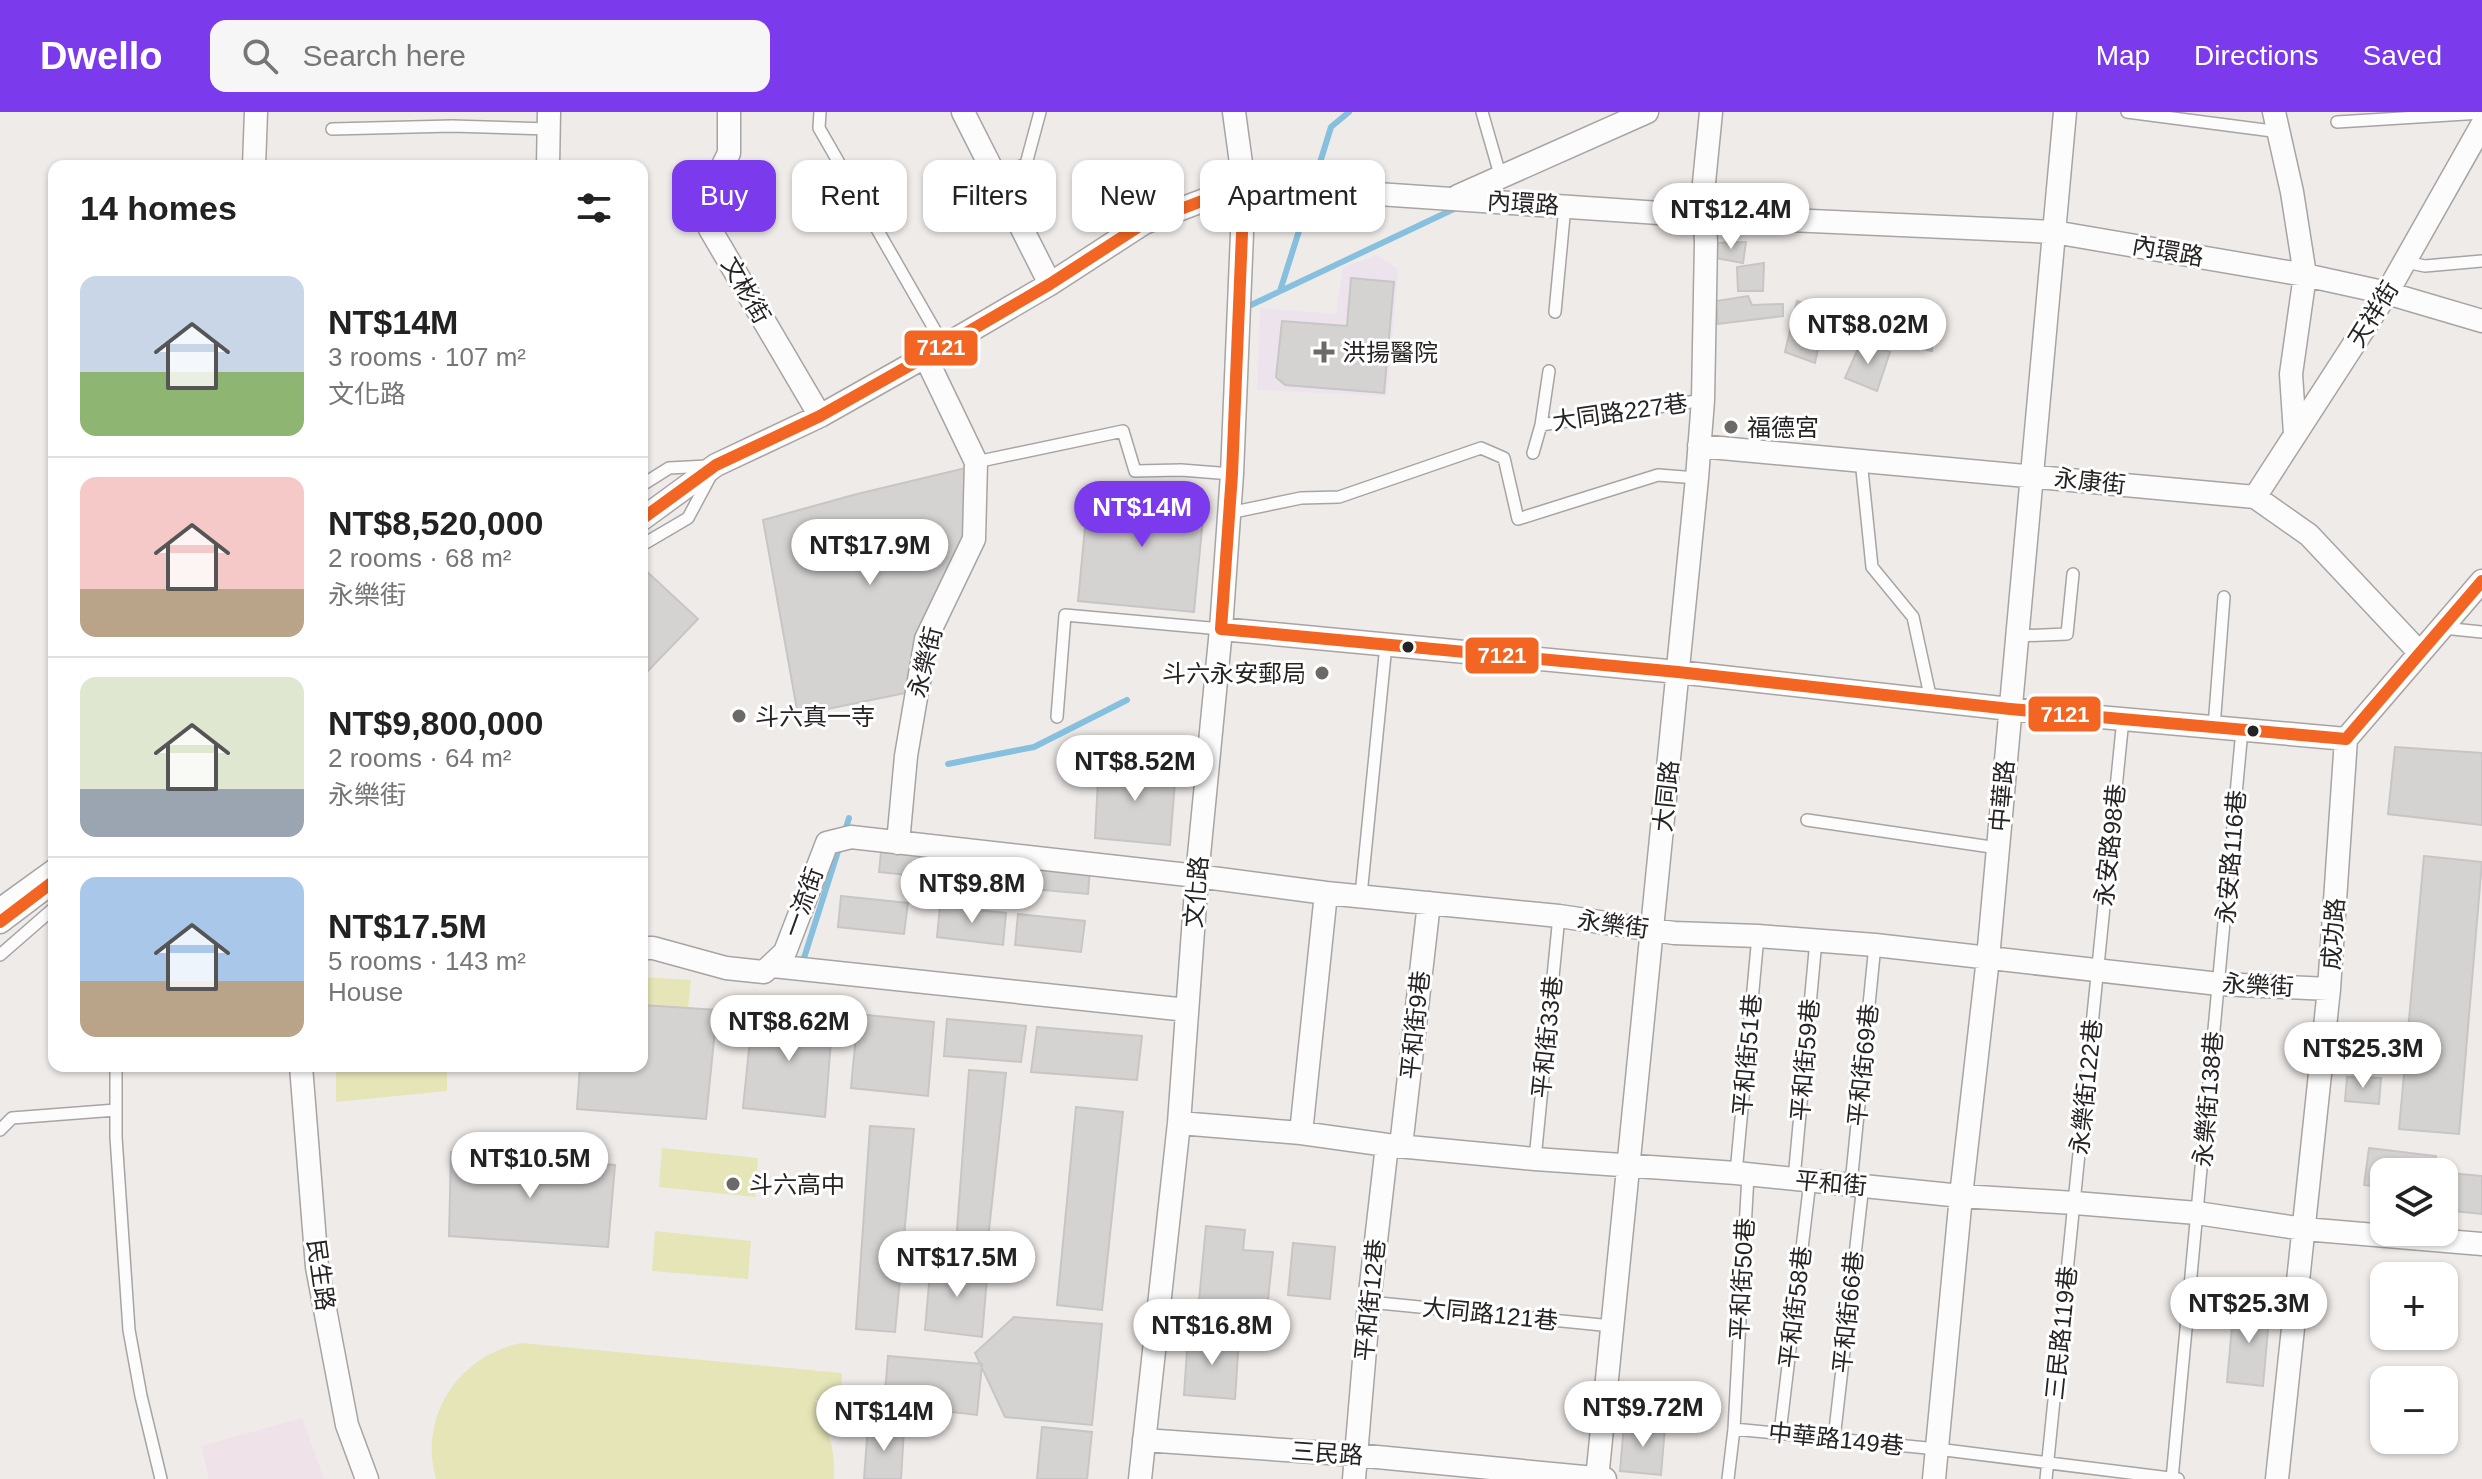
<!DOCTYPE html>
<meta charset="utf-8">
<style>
:root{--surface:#fff;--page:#f6f6f6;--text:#222;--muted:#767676;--line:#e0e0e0;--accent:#7c3aed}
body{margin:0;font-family:Arial,"Noto Sans TC",sans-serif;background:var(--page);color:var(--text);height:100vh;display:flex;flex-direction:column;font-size:30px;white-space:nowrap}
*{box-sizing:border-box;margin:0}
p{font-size:26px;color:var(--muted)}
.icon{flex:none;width:44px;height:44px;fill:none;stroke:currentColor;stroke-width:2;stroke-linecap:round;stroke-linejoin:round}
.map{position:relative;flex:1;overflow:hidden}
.panel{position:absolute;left:48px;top:48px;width:600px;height:912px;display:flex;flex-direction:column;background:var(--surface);border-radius:16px;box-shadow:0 2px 6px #0004}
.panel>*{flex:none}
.top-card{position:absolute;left:672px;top:48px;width:760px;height:72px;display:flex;gap:16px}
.tools{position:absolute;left:2370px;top:1046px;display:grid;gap:16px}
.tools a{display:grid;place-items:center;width:88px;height:88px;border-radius:16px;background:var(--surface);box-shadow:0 2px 6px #0004;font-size:40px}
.price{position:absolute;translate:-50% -68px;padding:0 18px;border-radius:28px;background:#fff;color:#222;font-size:26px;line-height:52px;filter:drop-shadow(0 2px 4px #0008)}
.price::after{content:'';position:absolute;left:50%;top:48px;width:24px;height:18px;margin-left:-12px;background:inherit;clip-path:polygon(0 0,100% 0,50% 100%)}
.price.selected{background:var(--accent);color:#fff}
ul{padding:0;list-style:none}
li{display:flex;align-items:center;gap:24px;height:200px;padding:0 32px}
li+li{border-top:2px solid var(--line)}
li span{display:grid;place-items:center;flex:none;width:224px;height:160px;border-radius:16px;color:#555}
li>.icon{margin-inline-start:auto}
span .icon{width:96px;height:96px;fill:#fffc;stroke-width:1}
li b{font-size:34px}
h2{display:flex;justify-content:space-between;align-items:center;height:96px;padding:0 32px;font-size:34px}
.tag{padding:0 28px;border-radius:16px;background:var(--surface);box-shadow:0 2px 6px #0004;font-size:28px;line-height:72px}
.tag.selected{background:var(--accent);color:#fff}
header{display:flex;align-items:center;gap:48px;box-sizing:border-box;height:112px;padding:0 40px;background:var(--accent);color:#fff}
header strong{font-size:38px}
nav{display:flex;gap:44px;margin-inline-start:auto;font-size:28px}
.search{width:560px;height:72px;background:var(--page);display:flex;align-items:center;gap:20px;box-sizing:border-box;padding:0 28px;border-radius:16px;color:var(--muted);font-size:30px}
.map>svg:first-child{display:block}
</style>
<header>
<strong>Dwello</strong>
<div class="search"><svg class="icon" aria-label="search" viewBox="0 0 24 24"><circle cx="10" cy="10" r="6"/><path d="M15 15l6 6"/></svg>Search here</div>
<nav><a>Map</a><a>Directions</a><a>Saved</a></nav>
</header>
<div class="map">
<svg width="2482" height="1367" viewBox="0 0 2482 1367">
<rect width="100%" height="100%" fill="#efebe9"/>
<path fill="#f0e2e9" d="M302,1306l22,61h-115l-8,-33z"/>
<path fill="#ede3ec" d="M1377,143l21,14 -11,127 -130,-6 3,-82 76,6 7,-47z"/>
<path fill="#e5e5b8" d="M642,865l49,3 -4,39 -45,-4z
M336,954h111v25l-111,11z
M662,1036l96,10 -3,39 -96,-10z
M655,1119l96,10 -3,38 -96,-8z
M521,1231l321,30 -1,30 -26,-3c12,27 21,49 19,79h-398c-18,-63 23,-123 85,-136z"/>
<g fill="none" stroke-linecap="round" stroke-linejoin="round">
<path stroke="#87c0de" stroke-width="6" d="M1313,73l18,-58 18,-15
M1280,179l30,-95
M1251,193l205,-97
M948,652l86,-17 93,-47
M844,722l5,-16
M803,849l37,-116"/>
</g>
<path fill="#d5d3d2" stroke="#c7c5c5" stroke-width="2" d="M1746,130l-3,21 -28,-5v-15z
M1764,151l-1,28h-25l-1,-24z
M1351,166l43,4 -10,111 -99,-8 -9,-8 6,-56 65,5z
M1748,184l4,9 31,-1v12l-65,8 -2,-23z
M1797,189l29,10 -11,52 -30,-11z
M1894,204l41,11 -3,24 -39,-8z
M1861,230l29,10 -13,39 -32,-13z
M974,354v63l-36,110 -8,49 -132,27 -35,-195 94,-26z
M1089,374l116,11 -11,115 -116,-11z
M642,455l56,52 -54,56 -2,-1z
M2395,635l87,6v72l-94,-11z
M1099,648l77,9 -6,76 -75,-7z
M883,720l131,13 -4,40 -131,-13z
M1025,738l66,6 -3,38 -66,-6z
M2424,744l58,6 -23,272 -60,-5z
M841,784l67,7 -4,31 -66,-7z
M940,794l66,7 -3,32 -66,-8z
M1018,802l67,7 -4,31 -66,-7z
M642,893l75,5 -11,109 -129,-10 3,-43h62z
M753,898l80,5 -8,102 -82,-9z
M858,902l76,8 -6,74 -77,-8z
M947,907l79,7 -5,36 -77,-6z
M1037,915l105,9 -5,44 -106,-8z
M969,958l37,3 -20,185 -31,-2z
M2347,965l34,1 -2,26 -34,-3z
M1076,995l47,5 -21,198 -45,-5z
M870,1014l44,3 -19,203 -39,-3z
M2369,1036l67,8 -2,16h-50v15l-20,-2z
M451,1040l164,13 -7,82 -159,-11z
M2449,1061l33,3v38l-38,-4z
M1206,1114l39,4 -2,20 30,2 -8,76 -68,-6z
M1293,1131l42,4 -5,52 -42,-4z
M931,1149l57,5 -6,71 -57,-7z
M2234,1192l36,3 -7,79 -36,-4z
M1014,1205l88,7 -10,101 -87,-8 -30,-64z
M1188,1224l51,3 -4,60 -51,-4z
M888,1244l94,8 -5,51 -93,-11z
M1624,1312l41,3 -4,48 -41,-4z
M868,1313l36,4 -3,50h-37z
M1042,1315l50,5 -5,47h-50z"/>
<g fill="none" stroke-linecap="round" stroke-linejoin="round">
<defs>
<path id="lane" d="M820,0l-1,16 125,218
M1482,0l19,66
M2127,0l153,20
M2337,10l145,-9
M332,17l120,-3 97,3
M996,64l30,-12 14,-52
M2405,150l20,4 57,-5
M1555,200l10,-106
M1549,259l-8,54 162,-25
M1533,341l8,-28
M1861,348l11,107 41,50 18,83
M976,350l147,-31 12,40 46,-1 51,4
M642,373l27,-17 38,-2
M1229,401l72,-15 38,-1 142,-49 23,10 14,61 140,-44 39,3
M642,433l46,-27 22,-41
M2443,516l39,4
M2017,524l50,-2 6,-60
M1057,605l8,-102 156,14
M2214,615l10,-130
M1807,708l191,28
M1361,783l25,-250
M0,791l54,-39
M0,843l54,-47
M116,954v71l13,193 12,66 20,83
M0,1018l12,-12 104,-8
M1535,1047l24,-243
M1736,1061l22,-237
M1794,1067l22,-239
M1851,1072l24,-239
M1369,1190l243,24
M1734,1317l203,20 241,30
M1780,1321l30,-252
M1834,1327l29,-254
M1728,1367l6,-50 14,-254
M2046,1367l77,-760
M2172,1367l70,-749"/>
<path id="street" d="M729,0v41l-23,47 4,29 110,187
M963,0l87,172
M2274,0l18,80 13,83 -14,99 4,60
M254,54l2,-54
M548,54l1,-54
M1458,84l189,-84
M1699,334l556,51 54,38 110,117
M2255,385l132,-204 95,-168
M642,407l74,-54 104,-49 124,-70 106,-62 94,-61 100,-38 445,30 17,-2 18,4 330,15 251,43 82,18 95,28
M1221,517l457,43 332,37 336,30
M898,731l8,-87 20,-117 48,-100 2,-77 -51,-106
M0,810l54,-41
M642,836h11l73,20 38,4 21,-20 42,-109 24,-6 346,39 129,17 233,23 115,17 84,3 117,9 344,39 110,5
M773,854l414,44
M301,954l16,201 30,158 20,54
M1179,1011l122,10 86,12 148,14 201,14 225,23 114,7 122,10 107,16 178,15
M1301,1021l25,-240
M1401,1034l28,-243
M1144,1328l212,15 249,24
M1140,1367l39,-356 18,-247 24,-247 11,-155 12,-289 -10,-73
M1354,1367l15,-177 18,-157
M1597,1367l100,-1001 6,-78 3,-158 -3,-49 8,-81
M1934,1367l27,-283 27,-238 77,-846
M2277,1367l52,-490 17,-250 136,-158"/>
</defs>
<use href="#lane" stroke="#a7a4a3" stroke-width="14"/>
<use href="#street" stroke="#a7a4a3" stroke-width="25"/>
<use href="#lane" stroke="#fdfcfc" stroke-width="11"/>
<use href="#street" stroke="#fdfcfc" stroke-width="22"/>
<defs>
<path id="bus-1" d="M642,407l74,-54 104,-49 124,-70 106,-62 94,-61 100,-38
M1221,517l457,43 332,37 336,30
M1221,517l11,-155 12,-289
M2346,627l136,-158
M0,810l54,-41"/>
</defs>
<use href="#bus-1" stroke="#fff" stroke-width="18"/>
<use href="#bus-1" stroke="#f26522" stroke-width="12"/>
</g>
<g fill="#6c6a68" stroke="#fff" stroke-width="3">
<path d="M1320 228h8v8h8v8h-8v8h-8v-8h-8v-8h8z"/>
<circle cx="1731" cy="315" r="8"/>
<circle cx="1322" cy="561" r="8"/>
<circle cx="739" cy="604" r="8"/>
<circle cx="733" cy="1072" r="8"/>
</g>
<g fill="#262423" stroke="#fff" stroke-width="3">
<circle cx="1408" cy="535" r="7"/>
<circle cx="2253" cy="619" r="7"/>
</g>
<g text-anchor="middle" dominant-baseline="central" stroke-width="6" stroke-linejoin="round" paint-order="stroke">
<g font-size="24" fill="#262423" stroke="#fff">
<text transform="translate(1523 91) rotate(4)">內環路</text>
<text transform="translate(2168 139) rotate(10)">內環路</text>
<text transform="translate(746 178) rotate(60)">文彬街</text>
<text transform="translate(2373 202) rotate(-58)">天祥街</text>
<text transform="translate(1620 300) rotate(-8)">大同路227巷</text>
<text transform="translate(2090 369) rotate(6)">永康街</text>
<text transform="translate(925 550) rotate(-76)">永樂街</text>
<text transform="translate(1666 684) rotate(-84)">大同路</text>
<text transform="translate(2002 684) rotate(-85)">中華路</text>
<text transform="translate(2110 733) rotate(-84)">永安路98巷</text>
<text transform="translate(2231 745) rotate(-85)">永安路116巷</text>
<text transform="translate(1196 780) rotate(-85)">文化路</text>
<text transform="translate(803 790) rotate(-70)">一流街</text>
<text transform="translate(1613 812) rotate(8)">永樂街</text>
<text transform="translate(2333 822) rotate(-86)">成功路</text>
<text transform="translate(2258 873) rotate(3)">永樂街</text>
<text transform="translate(1415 913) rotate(-84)">平和街9巷</text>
<text transform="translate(1547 925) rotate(-84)">平和街33巷</text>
<text transform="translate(1747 943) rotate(-85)">平和街51巷</text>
<text transform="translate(1805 948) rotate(-85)">平和街59巷</text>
<text transform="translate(1863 953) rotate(-84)">平和街69巷</text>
<text transform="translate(2086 975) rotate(-84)">永樂街122巷</text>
<text transform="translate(2208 987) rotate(-85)">永樂街138巷</text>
<text transform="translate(1831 1071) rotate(5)">平和街</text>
<text transform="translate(321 1163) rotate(82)">民生路</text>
<text transform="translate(1742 1167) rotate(-87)">平和街50巷</text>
<text transform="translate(1370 1188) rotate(-84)">平和街12巷</text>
<text transform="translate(1795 1195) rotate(-83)">平和街58巷</text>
<text transform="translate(1848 1200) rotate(-84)">平和街66巷</text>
<text transform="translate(1490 1202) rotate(6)">大同路121巷</text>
<text transform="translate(2061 1221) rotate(-84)">三民路119巷</text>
<text transform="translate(1836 1327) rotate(6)">中華路149巷</text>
<text transform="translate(1327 1341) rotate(4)">三民路</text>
</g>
<g font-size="24" fill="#262423" stroke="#fff" text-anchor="start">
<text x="1342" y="240">洪揚醫院</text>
<text x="1747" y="315">福德宮</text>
<text x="1306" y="561" text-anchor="end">斗六永安郵局</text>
<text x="755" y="604">斗六真一寺</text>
<text x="749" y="1072">斗六高中</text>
</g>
</g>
<g stroke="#fff" stroke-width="3">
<rect x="903" y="217" width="76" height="38" rx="8" fill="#f26522"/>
<rect x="1464" y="524" width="76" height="39" rx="8" fill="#f26522"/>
<rect x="2027" y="583" width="75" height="38" rx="8" fill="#f26522"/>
</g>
<g font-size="22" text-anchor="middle" font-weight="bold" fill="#fff">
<text x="941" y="243">7121</text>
<text x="1502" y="551">7121</text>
<text x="2065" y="610">7121</text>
</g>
</svg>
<div class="tools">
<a><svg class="icon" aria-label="layers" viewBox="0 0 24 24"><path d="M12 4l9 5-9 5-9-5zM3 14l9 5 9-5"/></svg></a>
<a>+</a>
<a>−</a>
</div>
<b class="price" style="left:1731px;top:139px">NT$12.4M</b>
<b class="price" style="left:1868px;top:254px">NT$8.02M</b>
<b class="price selected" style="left:1142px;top:437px">NT$14M</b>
<b class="price" style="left:870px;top:475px">NT$17.9M</b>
<b class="price" style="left:1135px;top:691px">NT$8.52M</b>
<b class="price" style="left:972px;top:813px">NT$9.8M</b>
<b class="price" style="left:789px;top:951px">NT$8.62M</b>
<b class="price" style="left:2363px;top:978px">NT$25.3M</b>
<b class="price" style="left:530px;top:1088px">NT$10.5M</b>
<b class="price" style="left:957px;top:1187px">NT$17.5M</b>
<b class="price" style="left:2249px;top:1233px">NT$25.3M</b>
<b class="price" style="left:1212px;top:1255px">NT$16.8M</b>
<b class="price" style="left:1643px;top:1337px">NT$9.72M</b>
<b class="price" style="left:884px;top:1341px">NT$14M</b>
<div class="top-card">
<a class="tag selected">Buy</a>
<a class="tag">Rent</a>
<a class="tag">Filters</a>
<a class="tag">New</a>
<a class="tag">Apartment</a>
</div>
<section class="panel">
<h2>14 homes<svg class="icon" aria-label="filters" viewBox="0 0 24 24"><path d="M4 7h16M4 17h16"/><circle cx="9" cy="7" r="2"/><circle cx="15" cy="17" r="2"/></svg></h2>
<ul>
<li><span style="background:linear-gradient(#c9d6e8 60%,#8fb573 0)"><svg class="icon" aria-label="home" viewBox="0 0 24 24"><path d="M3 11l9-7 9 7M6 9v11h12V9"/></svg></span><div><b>NT$14M</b><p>3 rooms · 107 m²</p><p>文化路</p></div></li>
<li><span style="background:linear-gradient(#f6c9c9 70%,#b9a48a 0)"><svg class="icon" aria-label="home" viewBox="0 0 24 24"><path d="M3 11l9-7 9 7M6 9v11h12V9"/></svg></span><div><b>NT$8,520,000</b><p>2 rooms · 68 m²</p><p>永樂街</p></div></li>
<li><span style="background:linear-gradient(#dfe7d0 70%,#9aa5b1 0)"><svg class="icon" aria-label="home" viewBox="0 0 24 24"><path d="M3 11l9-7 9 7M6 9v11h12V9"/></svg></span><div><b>NT$9,800,000</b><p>2 rooms · 64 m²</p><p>永樂街</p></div></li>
<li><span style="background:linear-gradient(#a9c7e8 65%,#b9a48a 0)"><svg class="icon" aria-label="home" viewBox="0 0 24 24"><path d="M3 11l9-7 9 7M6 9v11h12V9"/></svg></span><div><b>NT$17.5M</b><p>5 rooms · 143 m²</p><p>House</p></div></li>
</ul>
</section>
</div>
